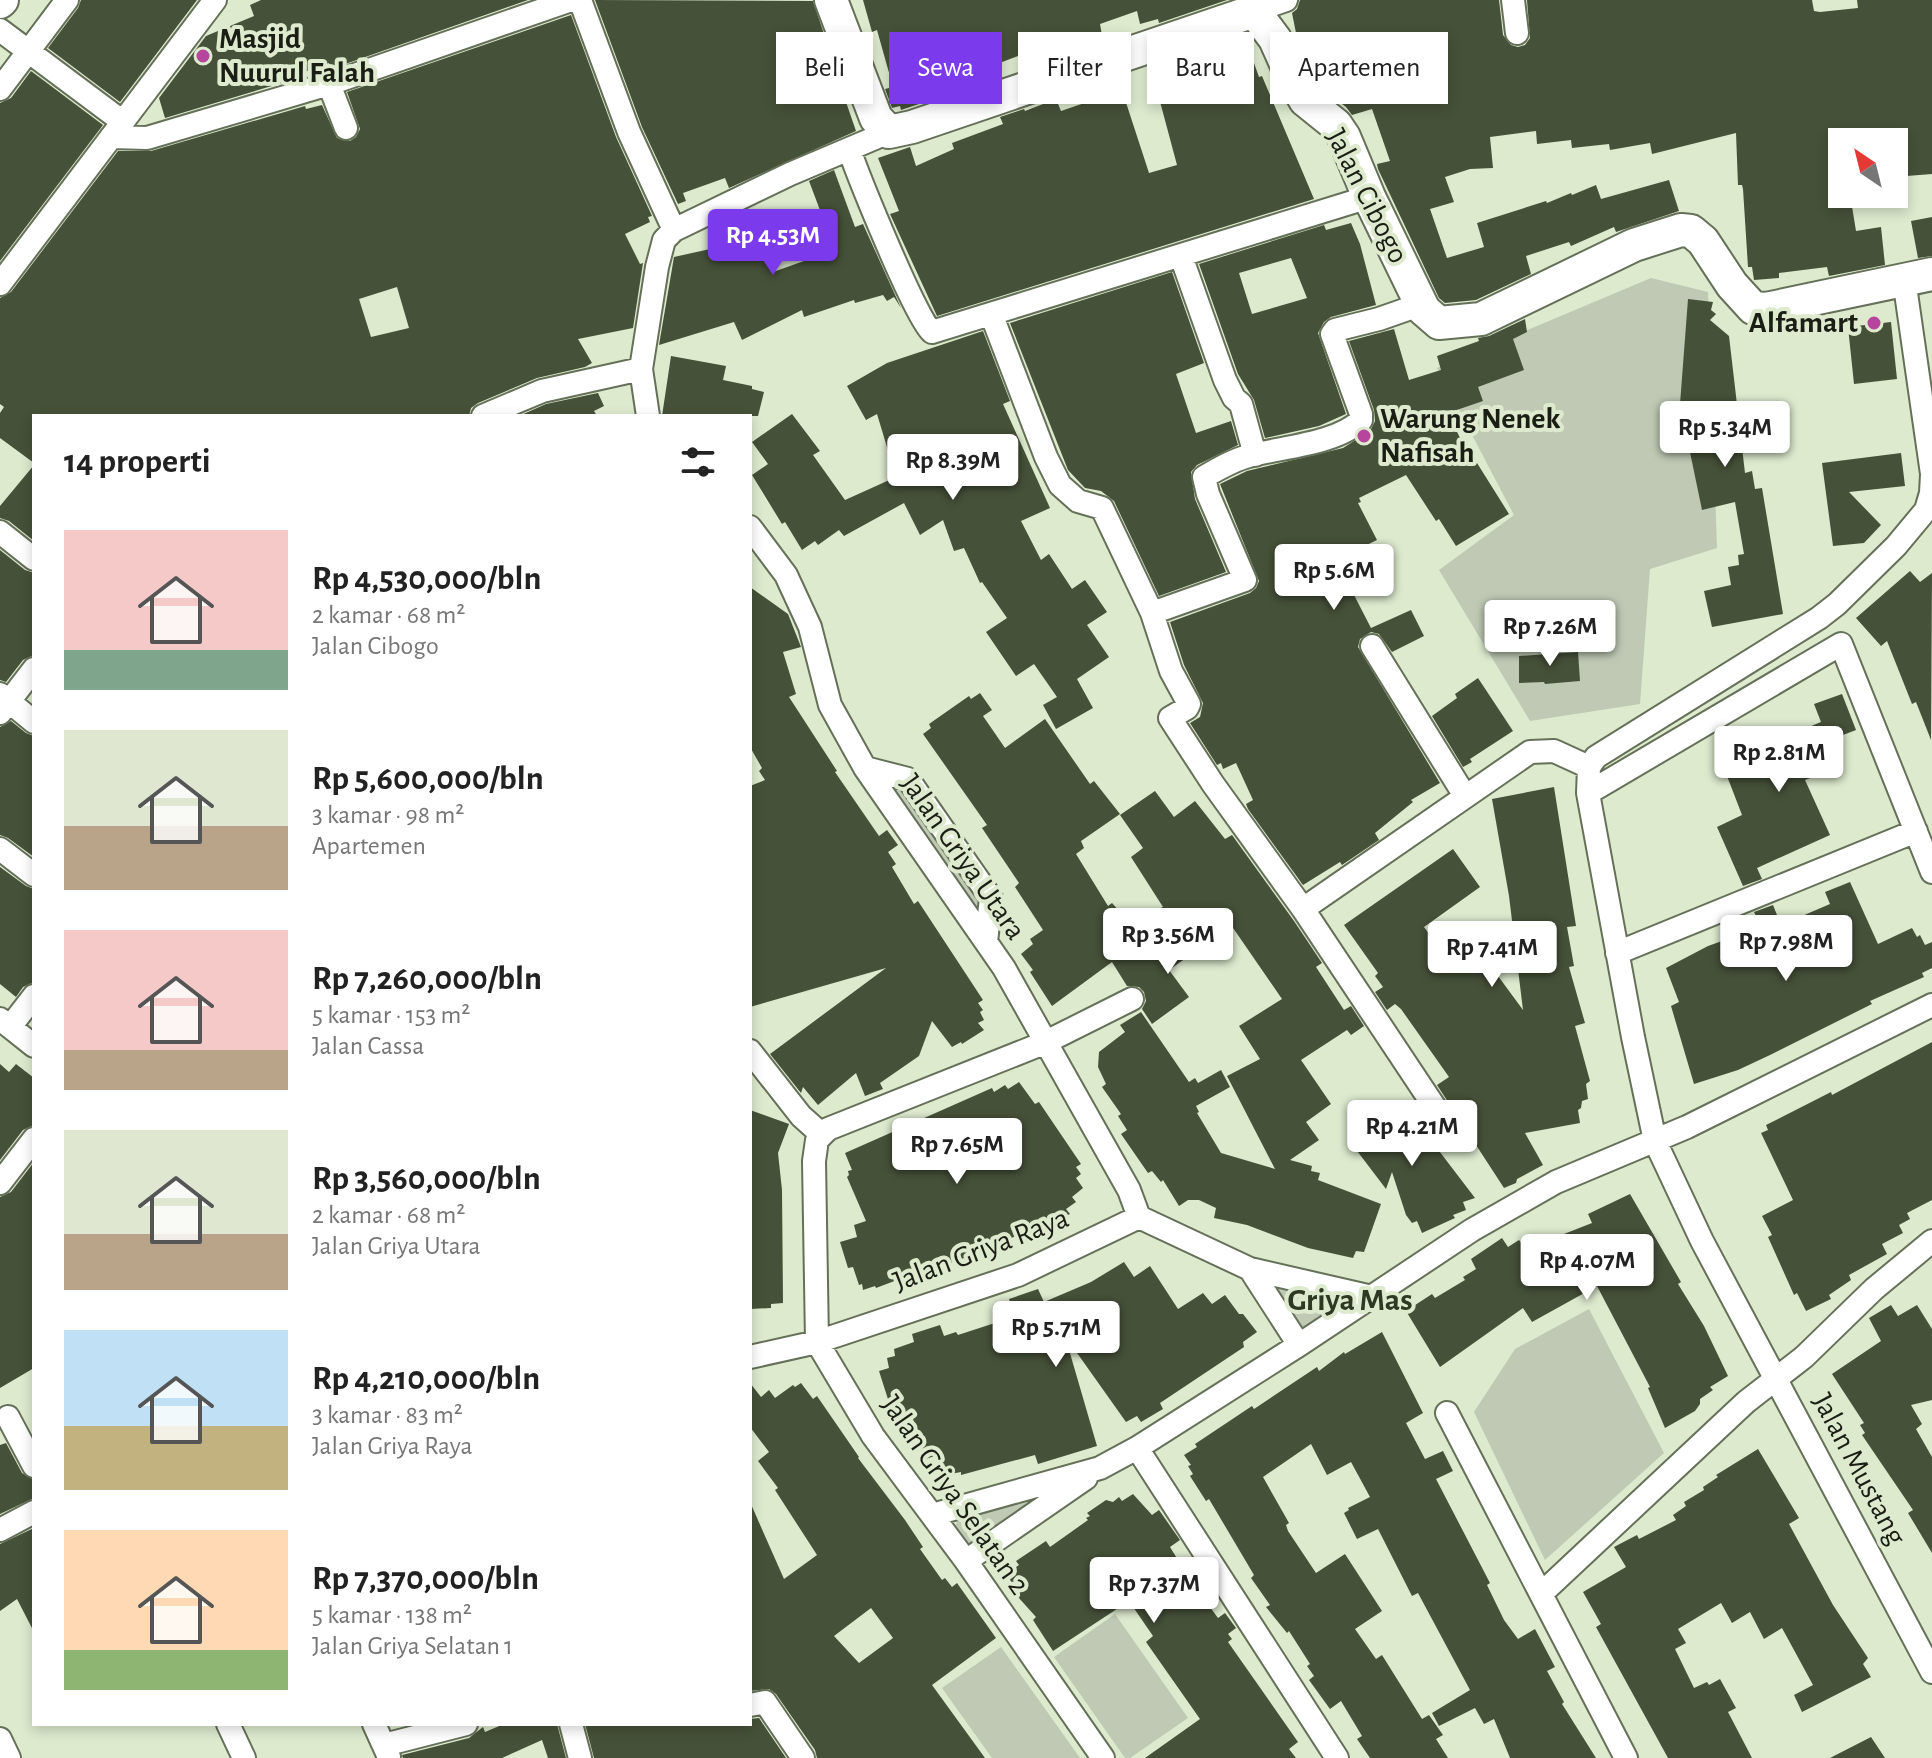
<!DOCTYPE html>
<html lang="id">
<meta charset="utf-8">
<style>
:root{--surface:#fff;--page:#f2f2f2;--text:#222;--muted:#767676;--accent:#7c3aed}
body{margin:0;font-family:"Alegreya Sans",sans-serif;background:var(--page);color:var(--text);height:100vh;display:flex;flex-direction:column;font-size:30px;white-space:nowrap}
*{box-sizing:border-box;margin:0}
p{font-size:26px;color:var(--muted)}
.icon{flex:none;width:44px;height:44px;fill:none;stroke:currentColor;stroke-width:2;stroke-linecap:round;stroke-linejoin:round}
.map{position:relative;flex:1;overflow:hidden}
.sheet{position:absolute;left:32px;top:414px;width:720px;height:1312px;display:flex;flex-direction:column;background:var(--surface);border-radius:0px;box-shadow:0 4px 12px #0003}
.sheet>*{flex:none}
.banner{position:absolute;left:776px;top:32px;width:760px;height:72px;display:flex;gap:16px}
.needle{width:52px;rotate:325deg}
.buttons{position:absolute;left:1828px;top:128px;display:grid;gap:16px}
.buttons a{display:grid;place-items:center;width:80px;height:80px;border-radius:0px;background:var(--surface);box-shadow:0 4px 12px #0003;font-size:40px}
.price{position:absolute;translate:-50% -68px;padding:0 18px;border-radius:8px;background:#fff;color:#222;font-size:26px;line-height:52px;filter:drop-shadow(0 2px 4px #0008)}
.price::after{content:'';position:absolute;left:50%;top:48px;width:24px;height:18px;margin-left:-12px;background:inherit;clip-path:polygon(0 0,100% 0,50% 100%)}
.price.selected{background:var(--accent);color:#fff}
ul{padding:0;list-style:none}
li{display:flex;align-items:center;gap:24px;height:200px;padding:0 32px}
li span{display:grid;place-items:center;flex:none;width:224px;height:160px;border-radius:0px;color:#555}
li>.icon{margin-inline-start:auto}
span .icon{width:96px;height:96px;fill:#fffc;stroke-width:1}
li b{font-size:34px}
h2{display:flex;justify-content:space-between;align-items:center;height:96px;padding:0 32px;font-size:34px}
.tag{padding:0 28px;border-radius:0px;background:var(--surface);box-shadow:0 4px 12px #0003;font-size:28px;line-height:72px}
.tag.selected{background:var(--accent);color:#fff}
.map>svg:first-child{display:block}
</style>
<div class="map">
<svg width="1932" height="1758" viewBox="0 0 1932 1758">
<rect width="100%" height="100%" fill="#ddeace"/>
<path fill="#bfc9b4" d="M1651,278l57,14 9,256 -67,21 -10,135 -110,17 -91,-151 75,-55 -77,-147z
M902,785l83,120 -11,8 -83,-120z
M1270,1285l70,19 -40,26z
M1589,1309l75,144 -119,107 -71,-148 41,-63z
M1050,1489l-75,56 -8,-1 -13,-17 8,-13z
M1115,1614l73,104 -58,40h-5l-71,-101z
M1001,1647l79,111h-88l-50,-70z"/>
<path fill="#465139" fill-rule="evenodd" d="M81,0h116l-77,102 -72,-54 30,-40z
M261,0h267l-197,69 -2,-6 -35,13 1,3 -130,39 -6,-20 47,-62 48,-20 -4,-11z
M595,0l218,1 13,39 -9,3 9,37 11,-4 19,55 -127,57 -4,-10 -42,15 3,8 -8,3 -36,-77z
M863,0h364l-68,23 -1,-4 -18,5 -3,-13 -37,13 3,17 -22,8 -7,-14 -93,35 2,5 -37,14 -9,9 -36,12 -1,-4 -8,2 -7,-19 8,-2 -16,-57 -5,2z
M1300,0h199l4,35 8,10 7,2 7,-2 5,-7 -3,-38h285l2,11 6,1 38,-4 -1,-8h75v174l-38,3v-35h-52v52h8l6,37 25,-4 4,38 -56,11 -2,-9 -48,6v5l-25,2 -2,-13h-4l-5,-78 -1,-4h-4l-2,-52 -84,21 -2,-11 -40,7 -1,-6 -37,4 -1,-8 -34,4 -1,-13 -46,6 3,31 -23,1 -25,8 9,25 -24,7 17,49 37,-11 -7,-24 69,-22 1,2 24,-10 1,2 24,-10 5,14 68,-19 10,31 -63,21 -2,-5 -43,19 -2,-4 -43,14 5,18 -55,26 -31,3 -6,-5 -61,-129 -1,-5 13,-3 -18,-52 -20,6 -6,-8 -26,-20 -11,-19 -11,-25 -6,-30 5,-4z
M571,15l45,122 36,79 -4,1 2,5 -25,12 15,30 3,-1 -10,65 -55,11 14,24 -7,4 -48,11 -59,25 -7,5 -2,8h-435v47l-34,-25v-25l4,-6 -4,-3v-106l11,-6 107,-141h33l154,-45 1,3 16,-4 15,33 13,3 6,-4 4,-8 -13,-37zM397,287l12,41 -38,9 -12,-38z
M1245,38l14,39 3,-1 52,123 -377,117 -47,-102 9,-3 -21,-53 32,-11 6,19 38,-17 -2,-6 51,-19 -3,-7 24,-8 1,2 31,-12 5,12 41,-14 -4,-11 20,-8 31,95 28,-8 -26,-97z
M31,71l72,54 -103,136v-158l11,-5z
M834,170l21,57 8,-3 38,84 -7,-11 -7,4 -4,-6 -28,8 -1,-3 -50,17 -2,-7 -60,30 -8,-18 -75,23 15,-88 36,-8 42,-21 21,44 62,-22 -26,-69z
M1932,217v39l-14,2 -7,-37z
M1351,223l9,21 16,61 -45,12 -7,5 -6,11 28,81 -27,12 -54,12 -11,-38 -16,-26 -39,-110 125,-39 2,5zM1291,258l16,40 -55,16 -13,-41z
M1172,272l32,91 -28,11 20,59 35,-12 7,24 -41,20 -6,7 4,27 31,73 -67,24 -45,-95 -13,-10 -16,-3 -17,-18 -58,-147z
M1688,299l25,3 -2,8 5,4 -6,6 19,16 16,137 7,-2 3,18 7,-1 21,126 -71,13 -8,-36 27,-6 -3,-18 11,-2 -1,-10 6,-1 -9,-52 -33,8 -22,-106z
M1525,319l2,13 -14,7 11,31 -46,17 5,14 -35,12 25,52 4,-2 32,51 -53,32 -17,-27 -3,2 -30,-46 -47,23 2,4 -3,1 19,37 -41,20 35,68 40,-18 13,26 -32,16 -13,-18 -8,-2 -11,7 -2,8 82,136 -29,17 2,2 -38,31 4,7 -37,25 -2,-3 -37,23 -55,-76 -2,-5 7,-4 -17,-37 -13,6 -2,-6 -4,2 -27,-42 10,-6 3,-14 -19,-38 -14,-43 80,-29 6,-5 3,-7 -39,-97 27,-13 96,-23 27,-17 5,-10 -1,-11 -25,-69 45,-12 15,51 32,-10 -4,-14 42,-15 -1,-3 11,-2z
M1891,322l6,57 -43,5 -6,-57z
M983,331l27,70 -7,3 47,104 -29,13 20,39 8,-6 23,35 13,-9 22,32 -20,13 22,32 -32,22 16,29 -37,21 -13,-24 14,-8 -23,-33 -18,12 -30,-44 21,-14 -25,-36 -2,1 -16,-35 -10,3 -11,-31 -23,15 -16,-32 -60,33 -5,-6 -21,15 -3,-4 -13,9 -17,-28 -3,2 -30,-49 16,-11 -16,-22 40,-28 28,37 -7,4 32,45 51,-23 -19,-63 -11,6 -19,-34 40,-23z
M671,356l55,10 -3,14 29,6v3l12,3 -6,24h-96z
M598,393l6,13 -10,5 3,5h-78l27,-12z
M1901,453l4,33 -56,6 32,33 -17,18 -31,3 -11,-83z
M34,465v76l-25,-20 -9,-3v-12z
M0,550l25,20 9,3v82l-11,5 -17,22 -6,-2z
M1910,571l10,11 12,-9 -1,167 -15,-38 -4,2 -25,-63 -6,5 -25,-28z
M750,587l38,27 13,33 -18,5 13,42 -7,3 48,74 -2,1 44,64 8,-6 11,15 -10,7 8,12 -4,3 22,37 4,-3 65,99 -5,3 5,7 -3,2 4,8 -6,3 6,7 -22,14 -1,-2 -9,5 -20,-26 -13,35 -39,27 3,6 -18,7 -9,-23 -38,32 -15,-18 -2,6 -31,-39 116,-86 -136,39v-221l15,-6 -6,-9 3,-3 -12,-21z
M1578,652l2,29 -35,3 -1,-2 -25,1v-27z
M1478,678l35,53 -43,28 2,3 -9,5 -31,-51 25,-18 -2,-4z
M980,693l12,17 -9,6 22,32 40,-29 45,65 4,-3 26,33 -39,27 3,7 -8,6 32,52 4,-3 16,18 35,-14 -32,-50 12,-9 -23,-33 35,-24 19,26 21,-16 30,38 7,-4 62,86 28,42 -6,4 28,43 7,-4 13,20 -13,9 -4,-5 -46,30 30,44 -25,18 13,18 -29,20 22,6 -1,5 9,2 -2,7 63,24 -17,48 -8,-1 -3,7 -45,-10 -61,-23 -33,-7 2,-10 -17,-8h-11l-9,6 -16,-26 -2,2 -9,-11 -4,2 -27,-39 6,-4 -9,-14 3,-2 -19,-27 4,-3 -8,-17 1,-15 26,-20 -5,-7 21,-13 48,70 6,-4 3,5 23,-13 9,17 -34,19 3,6 -2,1 24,40 54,16 -48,-93 33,-17 -21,-33 43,-27 -51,-74 -26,24 -2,-3 -34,24 20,27 -37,27 -10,-15 4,-8 -2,-9 -5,-5 -12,-1 -15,-24 -60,44 -22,-34 3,-2 -12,-16 12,-10 -3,-5 13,-9 -28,-43 4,-4 -37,-55 5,-3 -64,-91 8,-6 -2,-4 40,-28 2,3z
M1842,694l14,36 -49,19 11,26 -13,5 25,55 -73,33 5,11 -19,7 -26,-59 25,-12 -20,-52 99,-41 -7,-18z
M11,721l15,12 8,3v121l-26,-19 -8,-3v-108z
M1554,787l22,139 -9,1 7,39 -5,1 16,56 -10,3 15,55 -4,3 2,15 -6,2 -1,7 -3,2 2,13 -55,10 18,32 -26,14 -1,4 -12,5 -67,-103 12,-8 -48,-68 -6,-5 -8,6 -12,-18 8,-5 -8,-11 3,-3 -34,-48 109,-76 27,38 -56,40 30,41 25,-18 44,60 -14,-114 -17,-97z
M0,867l26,19 8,3v93l-11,5 -7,10 -16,-13z
M1850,882l28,62 34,-16 5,9 3,-2 5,10 7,-3v26l-10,5 2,4 -54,24 2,3 -102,51 -32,15 -44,14 -23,-78 8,-4 -13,-34 42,-22 48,-17 -4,-11 4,-2 -2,-4 19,-7 8,20 49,-21 -5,-12z
M1932,1042v158l-25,13 3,6 -11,6 4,8 -21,11 5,10 -38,21 2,5 -22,15 2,4 -25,12 -9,-18 -3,2 -26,-58 4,-2 -10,-19 31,-16 -32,-67 7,-3 -2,-5 65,-33 1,3z
M0,1064l9,8 7,-8 18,14v47l-11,5 -23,30z
M1019,1082l16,22 4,-2 42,62 -5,3 5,7 -5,4 7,10 -11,9 4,5 -10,7 4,5 -81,33 2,5 -26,8 -1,-2 -58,24 -1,-5 -29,11 -1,-2 -12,4 -1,-6 -3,1 -6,-18 -5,1 -8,-26 17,-5 -3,-12 12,-4 -19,-44 2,-2 -1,-4 4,-1 -7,-17 147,-65 2,4 11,-7 3,4z
M1401,1101l74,97 -12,4 3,8 -13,5 2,3 -33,15 -5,-12 -5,2 -6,-8 -14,-43 -6,17 -38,-50z
M750,1110l39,14 -11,29 4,37 1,113 -12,1v4l-21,1z
M34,1162v206l-34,20v-191l11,-5z
M1630,1194l51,88 -3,2 26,42 24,50 -18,11 3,3 -13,9v5l-5,7 -30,17 -17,-40 2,-1 -53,-101 -65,36 -9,-14 -83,59 -34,-56 26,-17 3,4 30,-18 -2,-3 13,-8 -5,-10 31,-21 6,9 11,-7 4,5 9,-6 4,6 56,-22 -4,-9z
M1124,1262l10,15 16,-11 28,43 25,-16 9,11 13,-9 14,19h4l14,18 -14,10 1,5 -84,56 3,6 -22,13 -4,-6 -11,6 -61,-86 32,110 -59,18 -3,-9 -74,20v-3l-16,3 -8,-20 -11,4 -15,-46 -17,5 -15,-47 10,-3 -2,-10 8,-2 -1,-7 20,-7 -2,-8 28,-9 4,11 12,-4 2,3 43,-14 -1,-3 14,-5 -5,-14 29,-10 6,13 47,-20z
M1891,1305l7,11 19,-11 15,24v71l-21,5 11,19 -6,5 16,28v96l-24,-40 5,-3 -51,-75 3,-2 -5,-8 4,-2 -32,-49 49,-33 -12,-23z
M1382,1332l41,81 -17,10 19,36 18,-8 10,20 -17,8 54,104 -3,2 17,35 14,19 17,-10 20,38 -8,4 17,31 -2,2 34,54h-86l-16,-39 -10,5 -9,-16 -36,18 -7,-13 38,-23 -52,-97 -6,3 -34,-67 -21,10 -13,-26 5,-3 -1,-2 22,-11 -19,-35 -24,13 -16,-31 -48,33 26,46 -3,2 2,6 28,42 29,-19 37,57 -27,18 21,30 6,-4 40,64 7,-4 14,20 -7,4 12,19h-78l-13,-19 5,-3 -21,-35 -11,8 -21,-29 5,-4 -7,-10 3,-2 -21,-33 -2,2 -21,-26 4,-2 -19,-27 3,-3 -45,-76 -3,2 -16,-25 3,-2 -5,-8 3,-1 -7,-10 13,-8 -2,-3 57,-38 2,3 63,-42 2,4 25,-19 1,2z
M750,1383l11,14 8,-7 6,8 18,-13 2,2 6,-4 12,16 4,-3 42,61 -1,1 47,62 18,27 -3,2 22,31 3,-2 7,9 5,-4 39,55 -64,47 53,73h-168l-2,-8 -39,-56 -7,-5 -19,2v-189l34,77 33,-24 -42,-65 3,-2 -20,-27 11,-9 -19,-25zM871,1608l22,30 -34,25 -25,-27z
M6,1443l16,30 12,7v18l-34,16v-69z
M1758,1449l41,69 -10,6 44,81 35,53 -5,6 8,13 -69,35 -8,-17 19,-10 -31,-57 -18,11 -14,-27 -18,11 -11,-20 -43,26 8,14 -11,6 19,39 13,-6 2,3 11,-6 16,29 -8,4 24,46h-84l-72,-131 5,-3 -18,-32 43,-25 -12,-20 23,-12 2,4 37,-19 -3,-5 13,-9 -2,-4 20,-12 -1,-3 15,-10 -2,-2z
M1133,1494l19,21 7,-5 21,30 -10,7 8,13 -2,1 42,57 7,-5 11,15 -8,6 4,5 -4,3 70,100 -9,7 7,9h-151l55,-39 -54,-77 7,-6 -24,-35 -76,50 -20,-31 3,-3 -26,-29 3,-2 -6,-13 12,-8 -3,-4 30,-20 4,6 38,-27 -2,-2 4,-2 -3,-3 19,-13 7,2 6,-5 3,4z
M34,1528v104l-17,-33 -17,12v-67z
M759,1718l27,40h-192l-9,-34h165v-5z
M504,1724h53l9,34h-18l-6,-18 -40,18h-99l-1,-3 67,-17 14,-11 2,5z
M1871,1737l14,21h-55z"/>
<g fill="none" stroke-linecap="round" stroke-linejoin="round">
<defs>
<path id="street" d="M580,0l49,132 45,98
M1513,0l4,33
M1254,11l32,-11
M0,30l123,92
M329,84l242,-84
M0,89l67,-89
M111,137l36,1 182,-54 17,44
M849,149c9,26 68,173 83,183l437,-135
M1181,256l44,124 9,18 7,6 14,51
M1904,279l28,195 -1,19 -5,17 -30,36 -59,58 -18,14 -223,139 -7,10 -1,26 45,244 22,104 47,100 230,431
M0,284l215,-284
M992,316l54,141 14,28 18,16 24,7 50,105 19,58 18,33 -2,4 -17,10 43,66 90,125 145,218
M483,416l59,-25 99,-22
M648,416l-7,-47 16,-102 7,-27 10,-10 116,-56 99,-42
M750,527l36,48 24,52 20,78 35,63 139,200 125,222 10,27
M0,532l34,27
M1152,613l93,-33 -37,-86 -4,-17c14,-8 29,-17 45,-21 32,-9 88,-12 112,-36v-6l-29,-80 3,-4 44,-11 43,-15
M1372,646l93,150
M0,694l34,28
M0,713l34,-44
M865,768l43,11 83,119 -5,44
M1588,793l253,-149 91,228
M0,849l34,26
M1303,909l227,-157 24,-1 35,16
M1617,953l299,-122
M0,1019l34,27
M10,1027l24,-31
M750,1051l51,65 20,18
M0,1183l34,-44
M1250,1269l49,76
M750,1357l67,-15 201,-67 121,-58 111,52 122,28
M1447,1413l179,345
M8,1417l26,49
M1137,1448l200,310
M932,1515l168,-47 37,-20 162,-103 173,-115 84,-48 131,-55 245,-122
M0,1530l34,-18
M966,1561l120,-83
M1541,1594l205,-192 58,-45 70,-68 58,-48
M750,1705l15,-3 38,56
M228,1724l16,34
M374,1724l15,33
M571,1724l9,34
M0,1739l9,19
M384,1745l82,-21
M1103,1758l-137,-197 -93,-125 -56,-94 -3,-181 3,-21 11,-11 216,-86 88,-44"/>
<path id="secondary" d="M831,0l45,118 13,14 23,-5 342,-116 21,28 17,38 13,23 31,25 8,12 25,60 55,113 15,13 42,-4 153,-74 47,-15 10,1 12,10 29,44 21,23 13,1 166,-35
M0,2l2,-2"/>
</defs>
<use href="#street" stroke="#657058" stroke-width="26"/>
<use href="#secondary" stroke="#657058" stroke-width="36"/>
<use href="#street" stroke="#fff" stroke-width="22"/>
<use href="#secondary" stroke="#fff" stroke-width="32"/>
</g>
<g fill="#b7449d" stroke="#ddeace" stroke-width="3">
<circle cx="203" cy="56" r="8"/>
<circle cx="1874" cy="323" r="8"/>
<circle cx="1364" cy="436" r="8"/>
</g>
<g text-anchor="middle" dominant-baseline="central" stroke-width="8" stroke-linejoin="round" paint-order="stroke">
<g font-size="30" font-weight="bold" fill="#1a1e14" stroke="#ddeace" text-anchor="start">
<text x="219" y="39">Masjid<tspan x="219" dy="34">Nuurul Falah</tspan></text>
<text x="1858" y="323" text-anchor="end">Alfamart</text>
<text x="1380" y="419">Warung Nenek<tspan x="1380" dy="34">Nafisah</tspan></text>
</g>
<g font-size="30" fill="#1a1e14" stroke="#ddeace">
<text transform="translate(1367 196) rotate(63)">Jalan Cibogo</text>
<text transform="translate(963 857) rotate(55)">Jalan Griya Utara</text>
<text transform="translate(981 1250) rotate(-21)">Jalan Griya Raya</text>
<text transform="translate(1859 1469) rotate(62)">Jalan Mustang</text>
<text transform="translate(955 1495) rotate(55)">Jalan Griya Selatan 2</text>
</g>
<g font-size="32" font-weight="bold" fill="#2e3822" stroke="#ddeace">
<text x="1350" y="1300">Griya Mas</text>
</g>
</g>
</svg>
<div class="buttons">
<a><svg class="needle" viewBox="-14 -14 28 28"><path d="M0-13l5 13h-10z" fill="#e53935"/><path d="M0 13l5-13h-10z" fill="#767676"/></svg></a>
</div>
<b class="price selected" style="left:773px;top:277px">Rp 4.53M</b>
<b class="price" style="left:1725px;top:469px">Rp 5.34M</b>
<b class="price" style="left:953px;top:502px">Rp 8.39M</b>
<b class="price" style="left:1334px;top:612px">Rp 5.6M</b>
<b class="price" style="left:1550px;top:668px">Rp 7.26M</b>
<b class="price" style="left:1779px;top:794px">Rp 2.81M</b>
<b class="price" style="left:1168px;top:976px">Rp 3.56M</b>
<b class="price" style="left:1786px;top:983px">Rp 7.98M</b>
<b class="price" style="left:1492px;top:989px">Rp 7.41M</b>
<b class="price" style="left:1412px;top:1168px">Rp 4.21M</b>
<b class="price" style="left:957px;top:1186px">Rp 7.65M</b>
<b class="price" style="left:1587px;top:1302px">Rp 4.07M</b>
<b class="price" style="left:1056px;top:1369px">Rp 5.71M</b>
<b class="price" style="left:1154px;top:1625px">Rp 7.37M</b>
<div class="banner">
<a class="tag">Beli</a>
<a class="tag selected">Sewa</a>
<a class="tag">Filter</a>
<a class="tag">Baru</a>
<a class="tag">Apartemen</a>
</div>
<section class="sheet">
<h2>14 properti<svg class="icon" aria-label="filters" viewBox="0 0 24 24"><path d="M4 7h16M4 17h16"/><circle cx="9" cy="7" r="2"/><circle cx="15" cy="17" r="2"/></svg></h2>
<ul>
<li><span style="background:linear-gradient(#f6c9c9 75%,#7fa58c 0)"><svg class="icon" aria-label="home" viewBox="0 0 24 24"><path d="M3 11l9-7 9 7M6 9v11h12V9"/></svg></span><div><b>Rp 4,530,000/bln</b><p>2 kamar · 68 m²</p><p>Jalan Cibogo</p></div></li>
<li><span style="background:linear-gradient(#dfe7d0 60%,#b9a48a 0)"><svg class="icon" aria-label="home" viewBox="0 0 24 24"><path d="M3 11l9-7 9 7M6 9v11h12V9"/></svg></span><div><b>Rp 5,600,000/bln</b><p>3 kamar · 98 m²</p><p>Apartemen</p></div></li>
<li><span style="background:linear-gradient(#f6c9c9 75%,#b9a48a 0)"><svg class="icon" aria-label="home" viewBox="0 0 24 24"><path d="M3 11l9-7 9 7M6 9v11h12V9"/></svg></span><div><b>Rp 7,260,000/bln</b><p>5 kamar · 153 m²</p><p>Jalan Cassa</p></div></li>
<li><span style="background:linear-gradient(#dfe7d0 65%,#b9a48a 0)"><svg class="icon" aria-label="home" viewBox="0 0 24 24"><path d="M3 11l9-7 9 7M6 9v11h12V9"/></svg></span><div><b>Rp 3,560,000/bln</b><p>2 kamar · 68 m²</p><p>Jalan Griya Utara</p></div></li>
<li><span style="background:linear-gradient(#bfe0f5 60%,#c2b280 0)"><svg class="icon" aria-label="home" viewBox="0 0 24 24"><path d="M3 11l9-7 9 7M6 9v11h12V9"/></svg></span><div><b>Rp 4,210,000/bln</b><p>3 kamar · 83 m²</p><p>Jalan Griya Raya</p></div></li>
<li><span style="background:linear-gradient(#ffd9b3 75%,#8fb573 0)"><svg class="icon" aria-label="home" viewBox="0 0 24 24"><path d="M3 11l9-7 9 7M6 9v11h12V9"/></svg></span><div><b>Rp 7,370,000/bln</b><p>5 kamar · 138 m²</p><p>Jalan Griya Selatan 1</p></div></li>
</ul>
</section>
</div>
